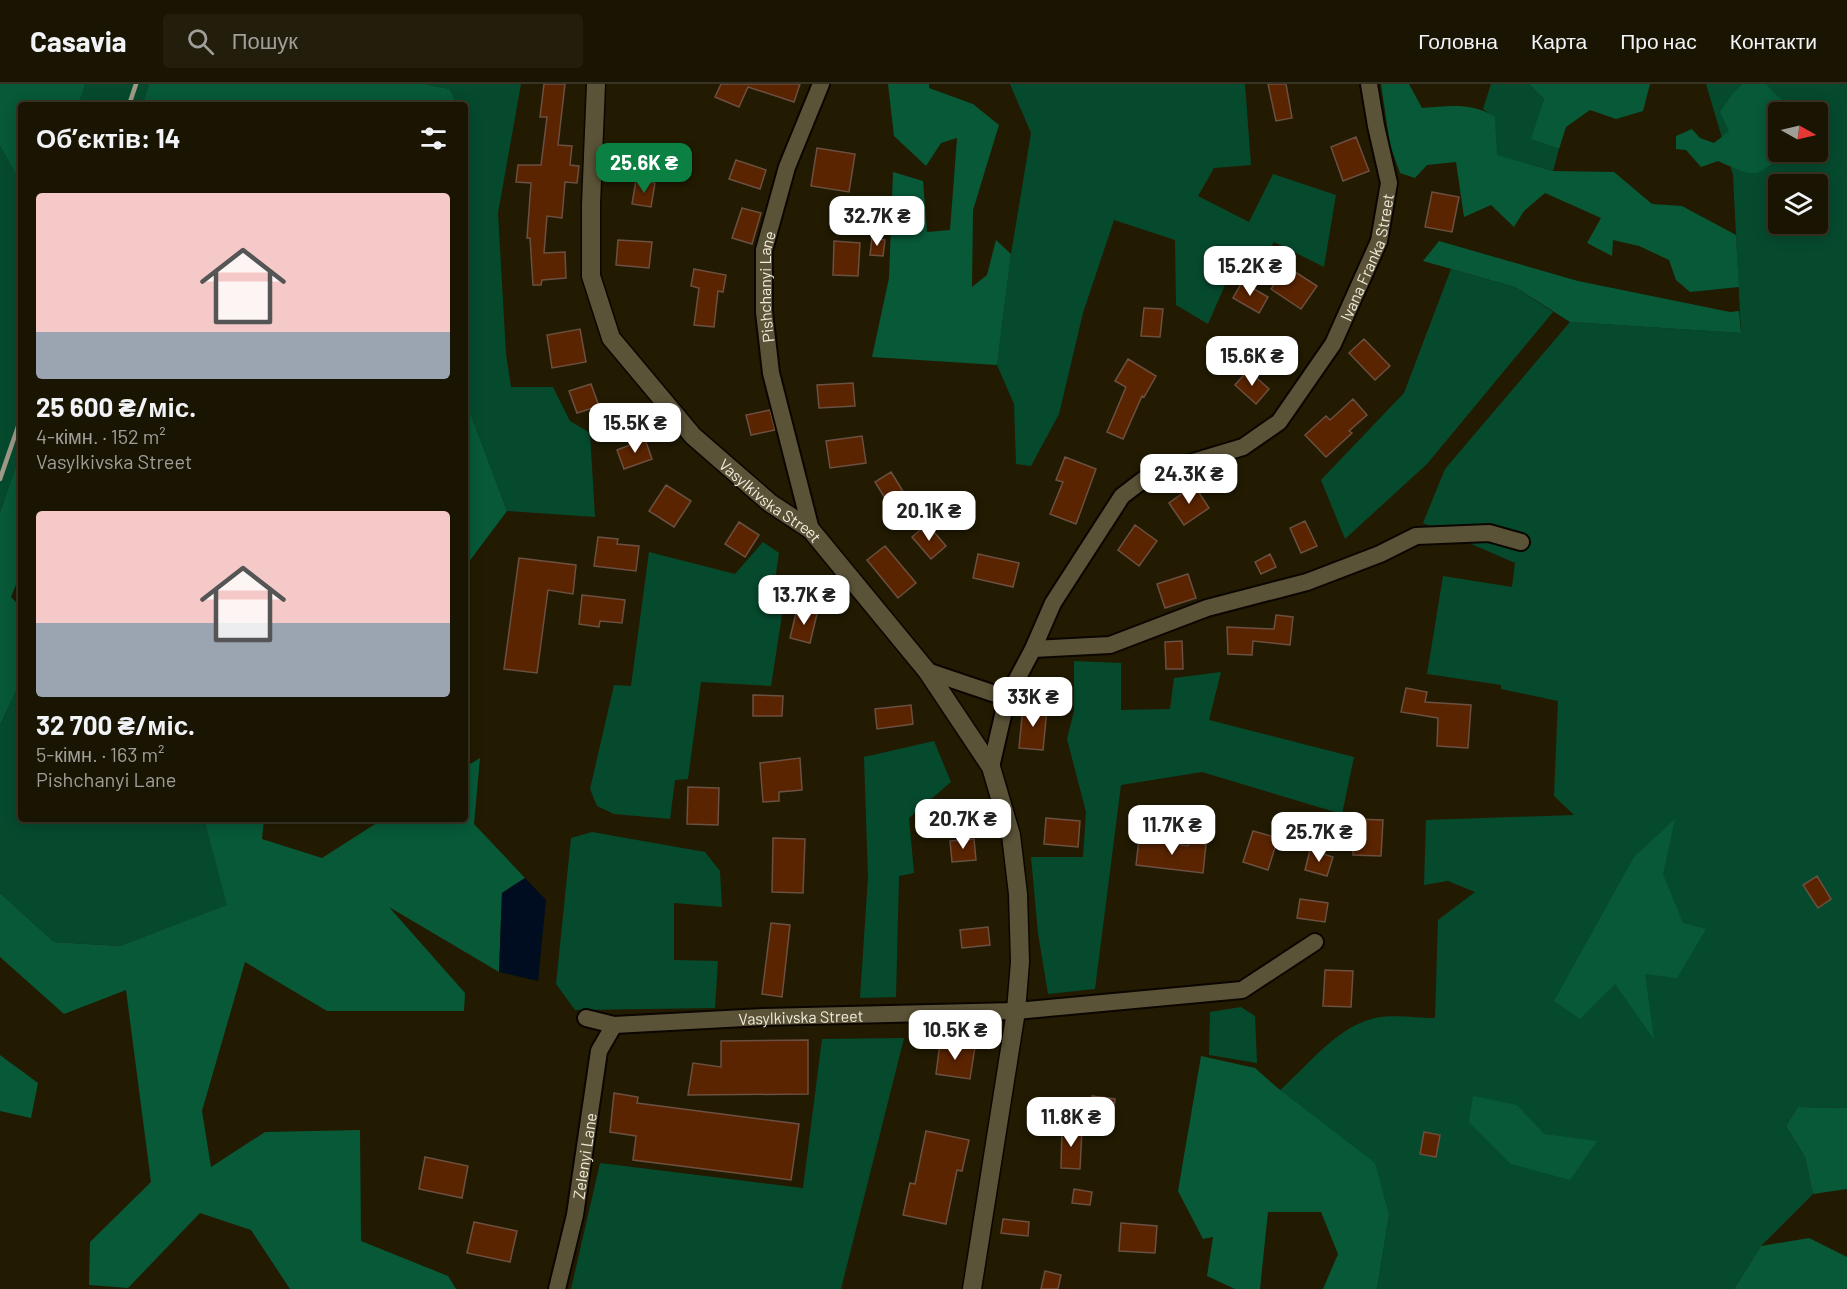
<!DOCTYPE html>
<html lang="uk">
<meta charset="utf-8">
<style>
:root{--surface:#1a1402;--page:#231d0c;--text:#f1f3f6;--muted:#9f9e99;--line:#383324;--accent:#0b8043}
body{margin:0;font-family:Barlow,sans-serif;background:var(--page);color:var(--text);height:100vh;display:flex;flex-direction:column;font-size:22px;white-space:nowrap}
*{box-sizing:border-box;margin:0}
p{font-size:20px;color:var(--muted)}
.icon{flex:none;width:33px;height:33px;fill:none;stroke:currentColor;stroke-width:2;stroke-linecap:round;stroke-linejoin:round}
.map{position:relative;flex:1;overflow:hidden}
.side{position:absolute;left:18px;top:18px;width:450px;height:720px;display:flex;flex-direction:column;background:var(--surface);border-radius:6px;box-shadow:0 3px 15px #0003,0 0 0 2px var(--line)}
.side>*{flex:none}
.needle{width:39px;rotate:98deg}
.tools{position:absolute;left:1768px;top:18px;display:grid;gap:12px}
.tools a{display:grid;place-items:center;width:60px;height:60px;border-radius:6px;background:var(--surface);box-shadow:0 3px 15px #0003,0 0 0 2px var(--line);font-size:30px}
.price{position:absolute;translate:-50% -51px;padding:0 14px;border-radius:12px;background:#fff;color:#222;font-size:20px;line-height:39px;filter:drop-shadow(0 2px 3px #0008)}
.price::after{content:'';position:absolute;left:50%;top:36px;width:18px;height:14px;margin-left:-9px;background:inherit;clip-path:polygon(0 0,100% 0,50% 100%)}
.price.current{background:var(--accent);color:#fff}
ul{padding:0;list-style:none}
li{display:grid;align-content:center;gap:12px;height:318px;padding:0 18px}
li span{display:grid;place-items:center;height:186px;border-radius:6px;color:#555}
li>.icon{margin-inline-start:auto}
span .icon{width:108px;height:108px;fill:#fffc;stroke-width:1}
li b{font-size:26px}
h2{display:flex;justify-content:space-between;align-items:center;height:72px;padding:0 18px;font-size:26px}
header{display:flex;align-items:center;gap:36px;box-sizing:border-box;height:84px;padding:0 30px;background:var(--surface);border-bottom:2px solid var(--line)}
header strong{font-size:28px}
nav{display:flex;gap:33px;margin-inline-start:auto;font-size:21px}
.search{width:420px;height:54px;background:var(--page);display:flex;align-items:center;gap:15px;box-sizing:border-box;padding:0 21px;border-radius:6px;color:var(--muted);font-size:22px}
.map>svg:first-child{display:block}
</style>
<header>
<strong>Casavia</strong>
<div class="search"><svg class="icon" aria-label="search" viewBox="0 0 24 24"><circle cx="10" cy="10" r="6"/><path d="M15 15l6 6"/></svg>Пошук</div>
<nav><a>Головна</a><a>Карта</a><a>Про нас</a><a>Контакти</a></nav>
</header>
<div class="map">
<svg width="1847" height="1205" viewBox="0 0 1847 1205">
<rect width="100%" height="100%" fill="#221b02"/>
<path fill="#064a2e" fill-rule="evenodd" d="M0,0h149l-7,21h-121v347l-21,60z
M424,0h97l-23,129 8,141 5,33h42l17,34 20,12 5,84 -88,-6 -42,-112v-294h-8l-7,-16z
M1010,0h235l6,81 -37,3 -16,28 51,26 24,-48 63,21 -12,72 -50,-25 -18,27 -20,-9 -28,64 -32,-19 -1,-65 -61,-20 -31,93 -24,101 -28,52 -15,-2 -2,-60 -17,-39 14,-111 20,-121z
M1491,0h38l15,15 -12,40 27,10 -6,22 -57,-16 -1,-37 -12,-9z
M1706,0h141v1024l-49,-1 -12,19 19,31 8,37 -52,52 -27,43h-357l12,-74 -109,-125c29,-25 56,-63 95,-72 14,-4 44,0 60,0l3,-98 37,-28 -27,-11 -24,4 2,-65 148,-5 -20,-19 4,-95 -57,-12v-4l-74,-11 16,-98 69,11 3,-24 -92,-40 22,-54 125,-147 171,11 -8,-158zM1779,28h39v40h-39zM1779,100h39v40h-39z
M1451,185l64,18 38,25 -126,152 -82,75 -24,-59 83,-87z
M763,458l16,11 -6,41 11,8 -13,84 -70,-4 -13,97 -13,1 -5,39 -56,-5 -17,-8 -7,-17 24,-104 17,1 18,-134 86,22z
M1074,577l47,2v47l49,-1 4,-31 47,-6 -12,48 145,37 -12,57 -140,-42 -81,13 -26,204 -47,5 -10,-61 -7,-76h52l3,-45 -19,-73 7,-28z
M21,603v132h183l24,86 -108,41 -66,-4 -54,-49v-168l17,-36z
M934,657l17,41 -42,36 5,55 -15,3 -3,121 -36,1 8,-121 -4,-120z
M592,748l113,20 15,19 2,36 -48,-4v57l44,1 -3,47 -140,2 -19,-26 15,-146z
M1241,923l14,9 2,47 -48,-8 1,-43z
M904,954l-63,251h-270l29,-126 203,25 19,-149z"/>
<path fill="#075938" d="M0,0h85l-7,21h-57v77l-21,-37z
M149,0h275l26,5 7,16h-315z
M888,0h41v4l44,16 26,21 -26,85 -1,77 15,-12 9,-35 15,14 -14,111 -125,-8 17,-79 4,-106 30,9 4,51 23,-2 7,-92 -16,5 -15,23 -32,-30z
M1381,0h28l13,24c27,-2 50,-6 73,9l2,38 56,16 61,1 38,32 30,2 54,29 3,52 -49,5 -14,-12 -7,-20 -30,-14 -26,-6 -1,16 -25,-13 14,-25 -56,-25 -21,18 -10,16 -23,-22 -27,12 -8,-55 -29,3 -12,13 -15,-5 -10,-28z
M1529,0h121l-7,27 -27,8 -26,-9 -24,17 -7,22 -28,-10 13,-40z
M1743,0h23l10,11 23,17h-20v40h5c-28,28 -30,25 -66,9l-17,6 -15,-17 -10,-1v-13l16,-7 8,9 14,5 15,-12 -9,-19 14,-20z
M1439,157l139,40 152,31 9,-1 2,22 -171,-11 -55,-35 -92,-26z
M465,315l42,112 -42,56z
M21,368v120l-10,25 10,10v80l-4,2 -17,36v-213z
M480,674l-6,66 51,54 -23,15 -3,79 -110,-65 76,86 -1,18h-137l-82,-49 -43,149 9,56 54,-35 95,-2 1,111 87,35 8,13h-166l-39,-59 -51,-17 -72,75 -39,-3 1,-43 61,-60 -25,-192 -62,24 -64,-57v-64l54,49 66,4 107,-41 -23,-86h60l-2,20 60,19 61,-39h82v-52z
M1675,735l-12,55 20,49 23,6 -29,49 -32,-4 9,65 -39,-55 -35,35 -26,-18 80,-144z
M0,971l38,28 -7,35 -31,-7z
M1201,972l54,12 25,22 95,73 14,52 -12,74h-54l15,-35 -17,-42h-53l-8,77h-25l-28,-13 6,-39 -10,2 -25,-48z
M1473,1012l44,9 27,29 53,7 -27,39 -59,-16 -42,-42z
M1798,1023l49,1v81l-34,5 -8,-37 -19,-31z
M1809,1154l38,19v32h-113l27,-43z"/>
<path fill="#000c1f" d="M525,794l21,22 -8,81 -39,-9 3,-79z"/>
<path fill="#5b2401" stroke="#6b4f41" stroke-width="1.5" d="M544,0h21l-7,61 14,1 -2,19 9,1 -2,17 -12,-1 -3,36 -15,-2 -3,37 21,-1 1,26 -24,2 -1,5h-8l-3,-47h-3l4,-55 -15,-1 2,-17h23l6,-48h-7z
M721,0h79l-6,18 -46,-15 -9,20 -24,-10z
M1268,0h18l6,34 -16,3z
M1356,53l13,34 -26,10 -12,-34z
M817,64l38,6 -6,38 -38,-6z
M736,76l30,10 -6,19 -31,-10z
M636,96l19,3 -4,24 -19,-3z
M1432,108l27,5 -7,35 -27,-5z
M742,124l19,5 -9,31 -20,-6z
M872,154l13,2 -2,16 -13,-1z
M618,156l34,2 -3,26 -33,-3z
M834,157l26,2 -2,33 -25,-1z
M1286,182l31,20 -16,23 -30,-20z
M694,185l32,6 -3,17 -5,-1 -4,36 -20,-2 5,-37 -8,-2z
M1242,198l26,15 -9,16 -26,-15z
M1144,224l19,1 -3,28 -19,-1z
M580,245l6,33 -34,6 -5,-33z
M1364,255l26,27 -15,14 -26,-27z
M1128,275l28,17 -12,21 -2,-1 -19,43 -16,-7 19,-45 -11,-6z
M1248,286l21,19 -13,15 -21,-19z
M853,299l2,23 -36,2 -2,-23z
M591,300l8,22 -22,7 -8,-22z
M1353,315l14,16 -18,16 3,2 -26,24 -21,-22 21,-19 4,4z
M770,326l5,20 -24,5 -5,-20z
M862,352l4,27 -36,5 -4,-27z
M645,355l7,20 -28,10 -7,-19z
M1065,373l31,12 -20,55 -26,-10 13,-32 -7,-2z
M891,388l15,24 -16,10 -15,-24z
M666,401l25,16 -17,26 -25,-16z
M1194,401l15,23 -25,17 -15,-22z
M1305,437l12,25 -16,7 -11,-25z
M739,438l20,13 -14,22 -20,-13z
M927,440l19,22 -15,13 -19,-22z
M1135,441l22,16 -18,25 -21,-16z
M598,453l20,2 -1,5 22,2 -3,25 -42,-5z
M885,462l31,37 -18,15 -31,-38z
M978,470l41,9 -6,24 -40,-9z
M1270,470l6,13 -15,7 -6,-12z
M519,474l57,7 -3,29 -25,-4 -11,83 -33,-4z
M1188,490l8,24 -31,10 -8,-24z
M582,511l43,5 -3,23 -22,-2 -1,6 -20,-3z
M797,525l20,5 -7,29 -20,-5z
M1276,531l17,2 -3,28 -37,-4 -1,14 -24,-1 -1,-27 47,2z
M1182,557l1,28h-17l-1,-27z
M1406,604l21,4 -2,10 46,3 -3,43 -31,-2 1,-28 -37,-6z
M753,611l30,1 -1,20h-29z
M911,621l2,19 -36,5 -2,-20z
M1023,622l24,3 -4,41 -24,-2z
M800,674l2,32 -23,2v9l-16,1 -3,-39z
M688,703l31,1 -1,37 -31,-1z
M1046,734l34,3 -2,26 -34,-3z
M1355,735l28,1 -2,36 -28,-1z
M1253,747l25,7 -10,32 -25,-8z
M773,754l32,1 -2,54 -31,-1z
M974,755l2,21 -24,2 -2,-21z
M1139,755l49,7 1,-4 17,2 -3,29 -67,-8z
M1310,766l23,7 -6,19 -22,-6z
M1817,792l14,23 -13,9 -15,-23z
M1300,815l28,4 -3,19 -28,-4z
M771,839l19,2 -8,72 -20,-3z
M988,843l2,18 -28,3 -2,-18z
M1325,886l28,1 -2,36 -28,-1z
M808,956v54l-120,1 5,-32 28,4v-26z
M940,959l35,4 -5,32 -34,-5z
M614,1009l24,4 -1,6 162,21 -8,56 -158,-20 3,-24 -26,-4z
M1092,1012l23,3 -3,27 -24,-4z
M1062,1044l20,1 -2,40 -19,-1z
M926,1047l43,9 -7,31 -5,-1 -11,54 -43,-9 7,-32 5,1z
M1424,1048l16,3 -4,22 -16,-3z
M425,1073l43,9 -6,32 -43,-9z
M1074,1105l18,3 -2,13 -18,-2z
M1003,1135l26,3 -1,14 -27,-3z
M474,1138l43,9 -7,31 -43,-9z
M1121,1139l36,3 -2,27 -36,-2z
M1045,1187l16,4 -3,14h-17z"/>
<g fill="none" stroke-linecap="round" stroke-linejoin="round">
<defs>
<g id="minor">
<path id="s1" d="M811,446l-40,-157 -7,-61v-62l23,-83 34,-83"/>
<path d="M1033,565l77,-4 97,-37 100,-26 73,-28 36,-18 73,-3 32,9"/>
<path d="M927,587l80,27"/>
<path id="s2" d="M991,683l16,-69 26,-49 20,-46 69,-107 21,-16 30,-12 70,-21 36,-25 54,-78 46,-103 10,-58 -13,-57 -7,-42"/>
<path id="s3" d="M586,934l28,7 149,-8 253,-6 226,-21 73,-48"/>
<path id="s4" d="M557,1205l18,-74 24,-164 15,-26"/>
</g>
<g id="tertiary">
<path id="s5" d="M596,0l-5,120v72l20,62 82,98 77,67 41,27 116,141 64,96 20,68 7,59 2,68 -4,49 -44,278"/>
</g>
</defs>
<use href="#minor" stroke="#0b0600" stroke-width="20"/>
<use href="#tertiary" stroke="#0b0600" stroke-width="21"/>
<use href="#minor" stroke="#5a5337" stroke-width="16"/>
<use href="#tertiary" stroke="#5a5337" stroke-width="18"/>
<path stroke="#9f9a86" stroke-width="4.5" d="M129,21l7,-21
M0,395l21,-61"/>
</g>
<g text-anchor="middle" dominant-baseline="central" stroke-width="6" stroke-linejoin="round" paint-order="stroke">
<g font-size="16" fill="#f0ecdc" stroke="#181200">
<text stroke="none"><textPath href="#s2" startOffset="668">Ivana Franka Street</textPath></text>
<text stroke="none"><textPath href="#s1" startOffset="249">Pishchanyi Lane</textPath></text>
<text stroke="none"><textPath href="#s5" startOffset="486">Vasylkivska Street</textPath></text>
<text stroke="none"><textPath href="#s3" startOffset="216">Vasylkivska Street</textPath></text>
<text stroke="none"><textPath href="#s4" startOffset="136">Zelenyi Lane</textPath></text>
</g>
</g>
</svg>
<div class="tools">
<a><svg class="needle" viewBox="-14 -14 28 28"><path d="M0-13l5 13h-10z" fill="#e53935"/><path d="M0 13l5-13h-10z" fill="#9f9e99"/></svg></a>
<a><svg class="icon" aria-label="layers" viewBox="0 0 24 24"><path d="M12 4l9 5-9 5-9-5zM3 14l9 5 9-5"/></svg></a>
</div>
<b class="price current" style="left:644px;top:110px">25.6K ₴</b>
<b class="price" style="left:877px;top:163px">32.7K ₴</b>
<b class="price" style="left:1250px;top:213px">15.2K ₴</b>
<b class="price" style="left:1252px;top:303px">15.6K ₴</b>
<b class="price" style="left:635px;top:370px">15.5K ₴</b>
<b class="price" style="left:1189px;top:421px">24.3K ₴</b>
<b class="price" style="left:929px;top:458px">20.1K ₴</b>
<b class="price" style="left:804px;top:542px">13.7K ₴</b>
<b class="price" style="left:1033px;top:644px">33K ₴</b>
<b class="price" style="left:963px;top:766px">20.7K ₴</b>
<b class="price" style="left:1172px;top:772px">11.7K ₴</b>
<b class="price" style="left:1319px;top:779px">25.7K ₴</b>
<b class="price" style="left:955px;top:977px">10.5K ₴</b>
<b class="price" style="left:1071px;top:1064px">11.8K ₴</b>
<section class="side">
<h2>Об’єктів: 14<svg class="icon" aria-label="filters" viewBox="0 0 24 24"><path d="M4 7h16M4 17h16"/><circle cx="9" cy="7" r="2"/><circle cx="15" cy="17" r="2"/></svg></h2>
<ul>
<li><span style="background:linear-gradient(#f6c9c9 75%,#9aa5b1 0)"><svg class="icon" aria-label="home" viewBox="0 0 24 24"><path d="M3 11l9-7 9 7M6 9v11h12V9"/></svg></span><div><b>25 600 ₴/міс.</b><p>4-кімн. · 152 m²</p><p>Vasylkivska Street</p></div></li>
<li><span style="background:linear-gradient(#f6c9c9 60%,#9aa5b1 0)"><svg class="icon" aria-label="home" viewBox="0 0 24 24"><path d="M3 11l9-7 9 7M6 9v11h12V9"/></svg></span><div><b>32 700 ₴/міс.</b><p>5-кімн. · 163 m²</p><p>Pishchanyi Lane</p></div></li>
</ul>
</section>
</div>
